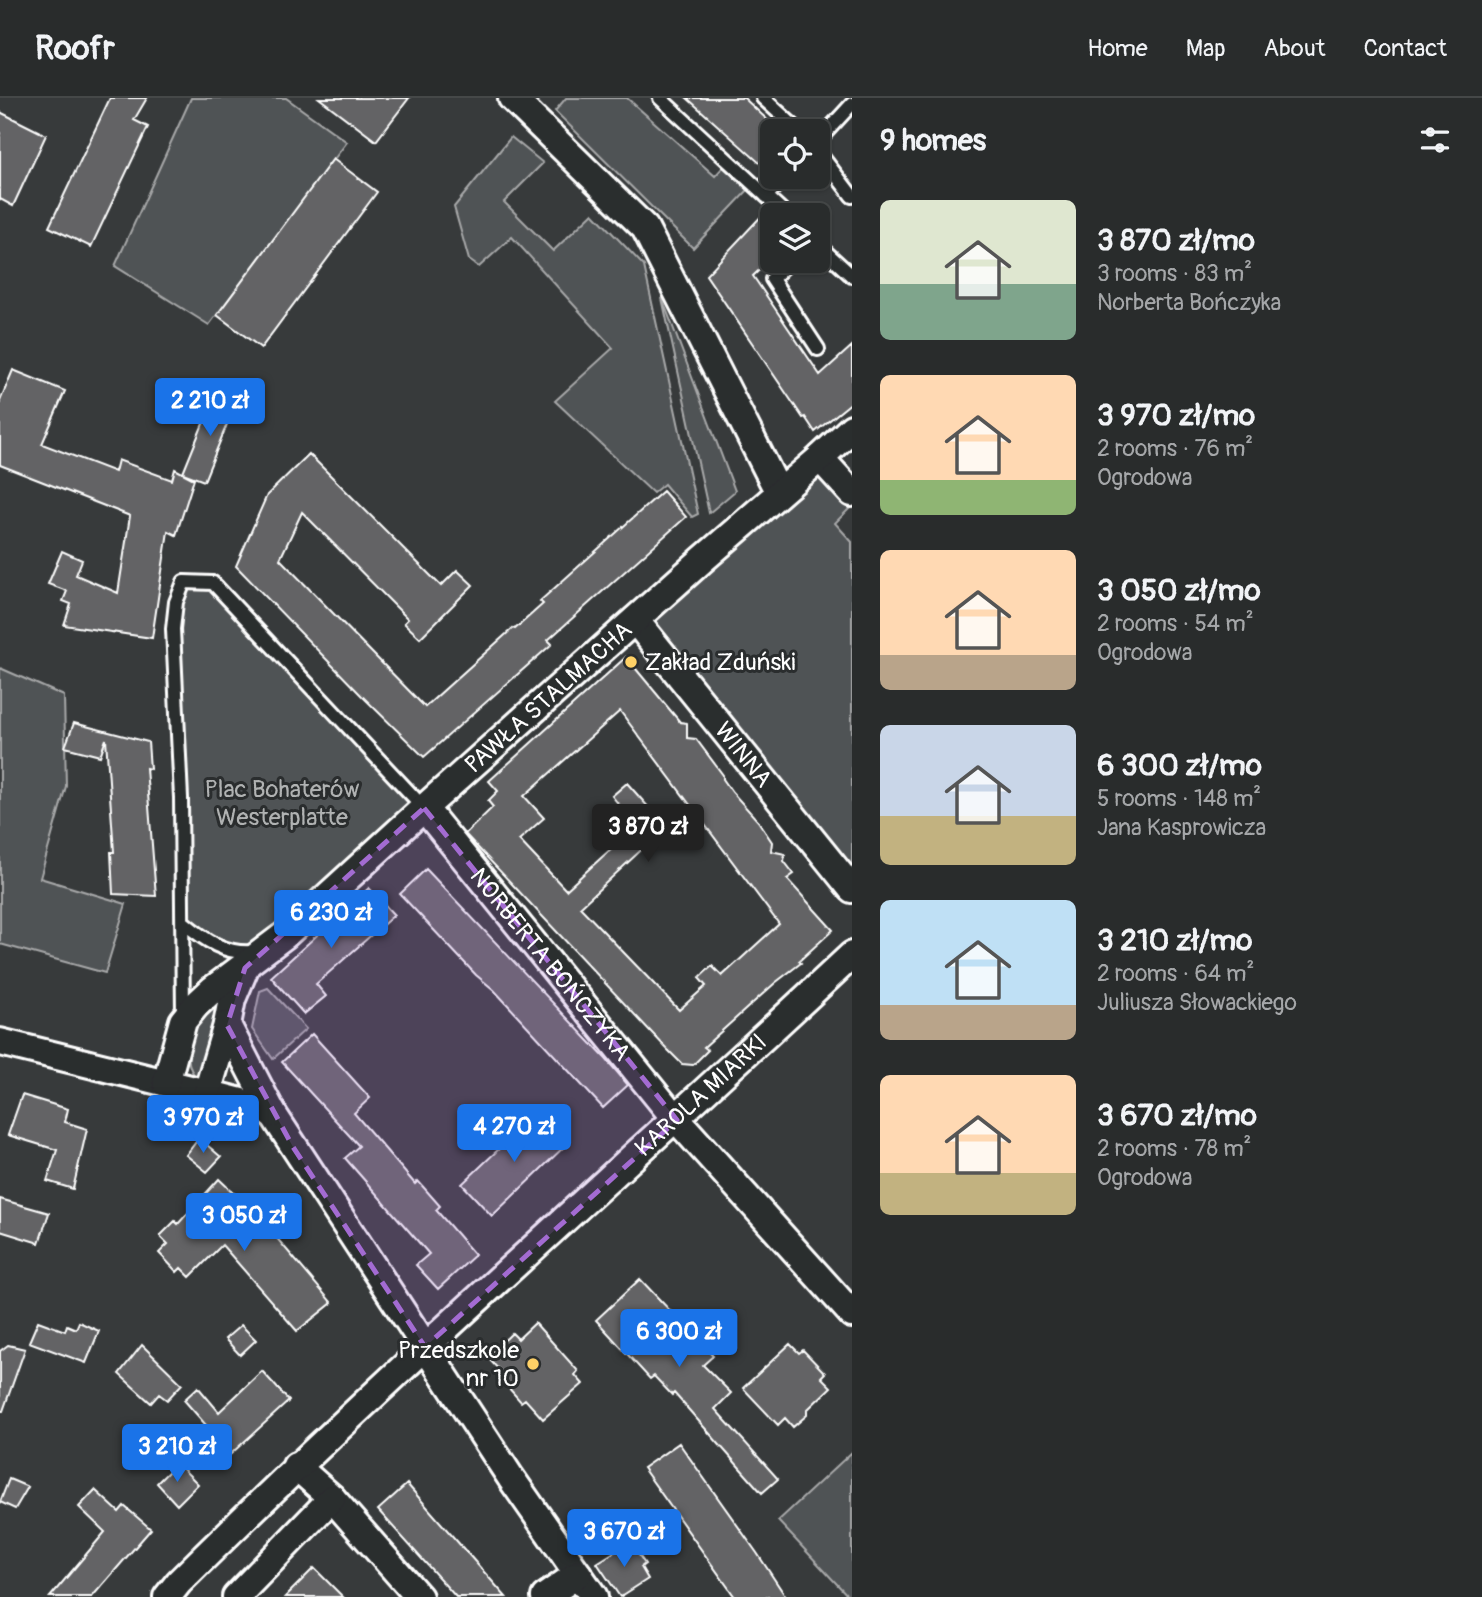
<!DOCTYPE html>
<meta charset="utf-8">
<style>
:root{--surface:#292c2c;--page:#313434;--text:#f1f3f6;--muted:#a5a7a9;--line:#454848;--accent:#1a73e8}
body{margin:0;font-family:Pangolin,sans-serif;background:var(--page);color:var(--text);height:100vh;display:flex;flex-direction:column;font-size:26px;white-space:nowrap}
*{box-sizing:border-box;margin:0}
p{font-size:23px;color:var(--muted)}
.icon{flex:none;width:38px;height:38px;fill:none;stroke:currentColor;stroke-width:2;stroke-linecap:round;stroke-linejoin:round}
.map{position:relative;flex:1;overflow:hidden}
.drawer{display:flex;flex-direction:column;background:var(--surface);width:630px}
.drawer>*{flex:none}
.buttons{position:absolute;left:760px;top:21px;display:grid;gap:14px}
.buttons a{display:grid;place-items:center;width:70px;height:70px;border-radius:10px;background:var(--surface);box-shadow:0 2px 5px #0004,0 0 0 2px var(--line);font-size:35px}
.price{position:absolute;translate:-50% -60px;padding:0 16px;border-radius:7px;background:var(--accent);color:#fff;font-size:23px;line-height:46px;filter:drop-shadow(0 2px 4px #0008)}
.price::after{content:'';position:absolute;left:50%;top:42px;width:21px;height:16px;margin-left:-10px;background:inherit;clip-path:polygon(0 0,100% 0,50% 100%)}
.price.current{background:#222;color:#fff}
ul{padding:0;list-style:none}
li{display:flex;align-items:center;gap:21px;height:175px;padding:0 28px}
li span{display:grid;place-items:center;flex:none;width:196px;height:140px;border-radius:10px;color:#555}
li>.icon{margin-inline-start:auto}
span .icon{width:84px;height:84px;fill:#fffc;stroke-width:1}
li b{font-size:30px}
h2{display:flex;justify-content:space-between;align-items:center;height:84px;padding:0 28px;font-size:30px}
header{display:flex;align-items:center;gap:42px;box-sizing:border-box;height:98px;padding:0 35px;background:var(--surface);border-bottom:2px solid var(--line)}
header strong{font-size:33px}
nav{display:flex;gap:38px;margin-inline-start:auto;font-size:24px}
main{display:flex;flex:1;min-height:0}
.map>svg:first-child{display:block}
</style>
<header>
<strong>Roofr</strong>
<nav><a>Home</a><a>Map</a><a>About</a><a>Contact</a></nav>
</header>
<main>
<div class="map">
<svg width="852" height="1499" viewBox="0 0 852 1499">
<rect width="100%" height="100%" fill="#373a3b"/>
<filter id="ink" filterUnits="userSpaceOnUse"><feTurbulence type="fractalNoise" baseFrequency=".0143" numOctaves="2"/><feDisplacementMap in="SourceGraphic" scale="14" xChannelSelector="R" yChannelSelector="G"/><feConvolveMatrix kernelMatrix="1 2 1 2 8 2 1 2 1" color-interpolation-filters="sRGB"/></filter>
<g filter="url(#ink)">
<path fill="#505354" stroke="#a8a9aa" stroke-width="2" d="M191,0h95l61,44 -138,183 -94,-59z
M566,0h61l88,78 10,-11 24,24 -56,59 -138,-137z
M511,39l32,26 -39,39 49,49 40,-38 51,53 54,248 -6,3 -28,-33 -11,9 -98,-92 58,-53 -101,-111 -33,30 -10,-7 -15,-53z
M662,200l73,193 -26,22z
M820,374l32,34 -17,17 17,19v327l-198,-250z
M184,484l29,1 211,225 -139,127 -50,17 -52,-30 -10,-293z
M0,570l64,28 2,90 -26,92 86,26 -21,69 -105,-29z
M268,890l38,41 -33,30 -21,-30 8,-38z
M220,901l3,5 -25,74c-18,-13 -7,-48 5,-62 5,-6 12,-11 17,-17z
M852,1354v145h-3l-71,-76z"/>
<path fill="#636465" stroke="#fff" stroke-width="2" fill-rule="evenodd" d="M110,0h37l-13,22 14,7 -57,120 -42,-20z
M319,0h90l-33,43z
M687,0h57l28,26v50z
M0,14l46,23 -33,71 -13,-7z
M333,61l44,33 -116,156 -44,-33z
M768,111l4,4v45l-19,18 67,99 32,-29v56l-37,30 -10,-15 -2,1 -97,-143z
M13,272l52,21 -23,53 73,28 3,-12 54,20 3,-11 19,10 -18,56 -8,-4 -16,107 -88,-13 7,-21 -8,-3 4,-10 -19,-7 14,-33 20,9 -6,15 42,18 12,-77 -130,-51v-64z
M215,296l21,8 -32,79 -21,-8z
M309,356l132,132 16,-16 16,15 -53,53 -16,-15 4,-4 -106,-107 -22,47 145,148 88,-79 2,1 28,-25 -3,-3 123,-110 23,26 -138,123 4,4 -128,113 -62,-61 -126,-130 31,-71z
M626,559l54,65 7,1v15l9,1 27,36v4l9,13 26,29 14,21 -1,9 14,3 -1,7 10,13 -7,5 46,51 -34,31 2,2 -26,20 -71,64 4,3 -15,15 -11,-1 -15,-15 -202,-215 28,-27 -5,-6 10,-10 -9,-10zM620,613l159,213 -57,52 -10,-10 -13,12 7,8 -27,24 -99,-103 86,-80 -39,-44 -15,13 24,30 -70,64 -47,-50 25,-22 -20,-22z
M74,625l74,19 2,27 -4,-1 10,128 -43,-2 -2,-42h3l-8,-113 -6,17 -35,-9z
M426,771l180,190 22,26 -25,23 -109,-118 -18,-15 -76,-81z
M369,790l25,27 -78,69 10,12 -22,18 -33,-37z
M312,936l58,64 -16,15 61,71 3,-3 22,25 -4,4 39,45 -37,34 -22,-24 13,-11 -84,-96 14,-12 -77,-84z
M22,997l46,14 -3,13 22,7 -14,60 -26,-8 10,-31 -49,-15z
M537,1015l30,31 -75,72 -30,-32z
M199,1040l22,19 -14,15 -21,-17z
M219,1081l39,37 74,87 -35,28 -75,-86 -32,32 -9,-9 -4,4 -18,-19 9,-9 -8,-8 15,-15 3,3z
M0,1101l49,14 -10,30 -39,-12z
M640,1181l73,77 -10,9 28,28 -16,16 63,70 -16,14 -88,-100 -2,2 -18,-19 -4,3 -54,-59z
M38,1223l27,10 2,-6 9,4 3,-7 20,9 -13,32 -57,-21z
M535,1225l43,48 -3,4 8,9 -40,35 -18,-20 -4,3 -22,-25 4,-3 -16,-17 25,-24 6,6z
M241,1227l15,15 -16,15 -15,-16z
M790,1246l9,9 4,-3 22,23 -4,4 10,10 -24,23v5l-14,12 -8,-9 -7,7 -35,-37z
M8,1247l17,4 -22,62h-3v-60z
M142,1247l40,39 -15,16 -8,-6 -8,9 -32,-29z
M262,1273l27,30 -67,61 -19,-22 9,-8 -28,-32 14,-13 21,25z
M679,1345l78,110 29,44h-51l-92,-129z
M177,1365l21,21 -21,21 -20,-22z
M9,1381l19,8 -13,22 -15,-7z
M407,1386l55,63 44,50h-50l-78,-87z
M95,1392l24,22 5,-6 27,23 -59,68h-42l55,-65 -26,-25z
M630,1444l15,22 -4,3 7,12 -28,18 -23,-34z
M314,1470l29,29h-58z"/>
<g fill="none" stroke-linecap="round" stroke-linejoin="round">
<defs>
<path id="lane" d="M660,0l127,117
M763,0l36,33
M817,44l35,-38
M817,52l35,46
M766,98l19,-19
M817,146l35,32
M790,163l-18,18 46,70
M183,824c22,18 42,33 72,30
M183,918l-2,-218 -8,-169 3,-27 8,-20 29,1 211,225"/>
<g id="street">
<path d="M512,0l133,130 134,265"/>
<path d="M820,360l32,35"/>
<path id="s1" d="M635,522l217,269"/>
<path id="s2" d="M424,710l246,304 182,202"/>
<path d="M245,870l-13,31 -5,26 46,89 238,364 83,119"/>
<path d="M0,944l207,51 50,13 16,8"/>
<path id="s3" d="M166,985l17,-62 13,-16 16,-15 73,-55 139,-127 278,-248 118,-102 32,-30"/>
<path d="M207,995l20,-68"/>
<path d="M296,1368l36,32 87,99"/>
<path id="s4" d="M167,1499l12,-15c218,-216 449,-417 673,-627"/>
<path d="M236,1499l96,-99"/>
<path d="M545,1499l33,-23"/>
</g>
</defs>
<use href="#lane" stroke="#fff" stroke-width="18"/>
<use href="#street" stroke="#fff" stroke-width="32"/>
<use href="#lane" stroke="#2a2d2e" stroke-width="12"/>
<use href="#street" stroke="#2a2d2e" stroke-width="26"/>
</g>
</g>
<path fill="#a36bd2" fill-opacity="0.2" stroke="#a36bd2" stroke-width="5" stroke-dasharray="14 9" stroke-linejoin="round" d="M424,710l253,312 -252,227 -132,-200 -66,-122 18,-57z"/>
<g fill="#ffd166" stroke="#2a2d2e" stroke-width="2.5">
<circle cx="631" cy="564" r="7"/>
<circle cx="533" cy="1266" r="7"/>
</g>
<g text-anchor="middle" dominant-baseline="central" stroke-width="6" stroke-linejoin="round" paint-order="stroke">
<g font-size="24" fill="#fff" stroke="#2a2d2e" text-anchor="start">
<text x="645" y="564">Zakład Zduński</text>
<text x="519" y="1252" text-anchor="end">Przedszkole<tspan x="519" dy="28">nr 10</tspan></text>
</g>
<g font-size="24" fill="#fff" stroke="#2a2d2e">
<text stroke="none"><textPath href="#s3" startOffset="553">PAWŁA STALMACHA</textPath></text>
<text stroke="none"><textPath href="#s1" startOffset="173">WINNA</textPath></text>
<text stroke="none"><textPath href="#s2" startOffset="201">NORBERTA BOŃCZYKA</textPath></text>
<text stroke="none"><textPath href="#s4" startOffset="733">KAROLA MIARKI</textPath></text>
</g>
<g font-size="24" fill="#b0b2b2" stroke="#2a2d2e">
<text x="282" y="691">Plac Bohaterów<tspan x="282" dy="28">Westerplatte</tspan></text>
</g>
</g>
</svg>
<div class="buttons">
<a><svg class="icon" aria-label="locate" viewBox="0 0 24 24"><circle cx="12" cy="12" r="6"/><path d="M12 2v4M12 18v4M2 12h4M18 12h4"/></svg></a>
<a><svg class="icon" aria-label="layers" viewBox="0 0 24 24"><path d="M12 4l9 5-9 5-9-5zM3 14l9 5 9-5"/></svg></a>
</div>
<b class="price" style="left:210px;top:340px">2 210 zł</b>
<b class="price current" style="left:648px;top:766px">3 870 zł</b>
<b class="price" style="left:331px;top:852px">6 230 zł</b>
<b class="price" style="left:203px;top:1057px">3 970 zł</b>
<b class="price" style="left:514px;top:1066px">4 270 zł</b>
<b class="price" style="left:244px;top:1155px">3 050 zł</b>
<b class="price" style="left:679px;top:1271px">6 300 zł</b>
<b class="price" style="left:177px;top:1386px">3 210 zł</b>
<b class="price" style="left:624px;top:1471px">3 670 zł</b>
</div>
<section class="drawer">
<h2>9 homes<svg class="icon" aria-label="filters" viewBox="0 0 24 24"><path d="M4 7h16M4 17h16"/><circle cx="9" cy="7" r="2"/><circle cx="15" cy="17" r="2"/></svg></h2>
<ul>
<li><span style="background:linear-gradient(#dfe7d0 60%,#7fa58c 0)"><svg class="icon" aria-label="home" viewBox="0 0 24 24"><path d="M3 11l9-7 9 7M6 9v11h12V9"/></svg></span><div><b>3 870 zł/mo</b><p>3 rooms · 83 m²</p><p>Norberta Bończyka</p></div></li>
<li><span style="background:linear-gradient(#ffd9b3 75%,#8fb573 0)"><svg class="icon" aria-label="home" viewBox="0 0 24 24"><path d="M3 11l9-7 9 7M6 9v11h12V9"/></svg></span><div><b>3 970 zł/mo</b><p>2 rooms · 76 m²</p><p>Ogrodowa</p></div></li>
<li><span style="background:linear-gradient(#ffd9b3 75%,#b9a48a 0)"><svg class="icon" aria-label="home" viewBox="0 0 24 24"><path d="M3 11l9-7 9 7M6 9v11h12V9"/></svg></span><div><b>3 050 zł/mo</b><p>2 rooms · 54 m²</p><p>Ogrodowa</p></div></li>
<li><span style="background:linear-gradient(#c9d6e8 65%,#c2b280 0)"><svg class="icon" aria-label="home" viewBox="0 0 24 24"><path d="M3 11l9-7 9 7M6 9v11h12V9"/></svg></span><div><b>6 300 zł/mo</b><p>5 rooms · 148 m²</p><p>Jana Kasprowicza</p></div></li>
<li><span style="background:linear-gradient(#bfe0f5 75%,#b9a48a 0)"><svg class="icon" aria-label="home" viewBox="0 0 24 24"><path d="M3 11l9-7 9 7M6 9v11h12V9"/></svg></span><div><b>3 210 zł/mo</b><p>2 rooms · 64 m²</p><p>Juliusza Słowackiego</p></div></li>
<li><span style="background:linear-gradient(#ffd9b3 70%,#c2b280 0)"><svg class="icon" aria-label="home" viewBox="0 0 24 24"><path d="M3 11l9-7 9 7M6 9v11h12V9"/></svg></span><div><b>3 670 zł/mo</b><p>2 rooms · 78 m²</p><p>Ogrodowa</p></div></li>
</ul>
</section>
</main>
